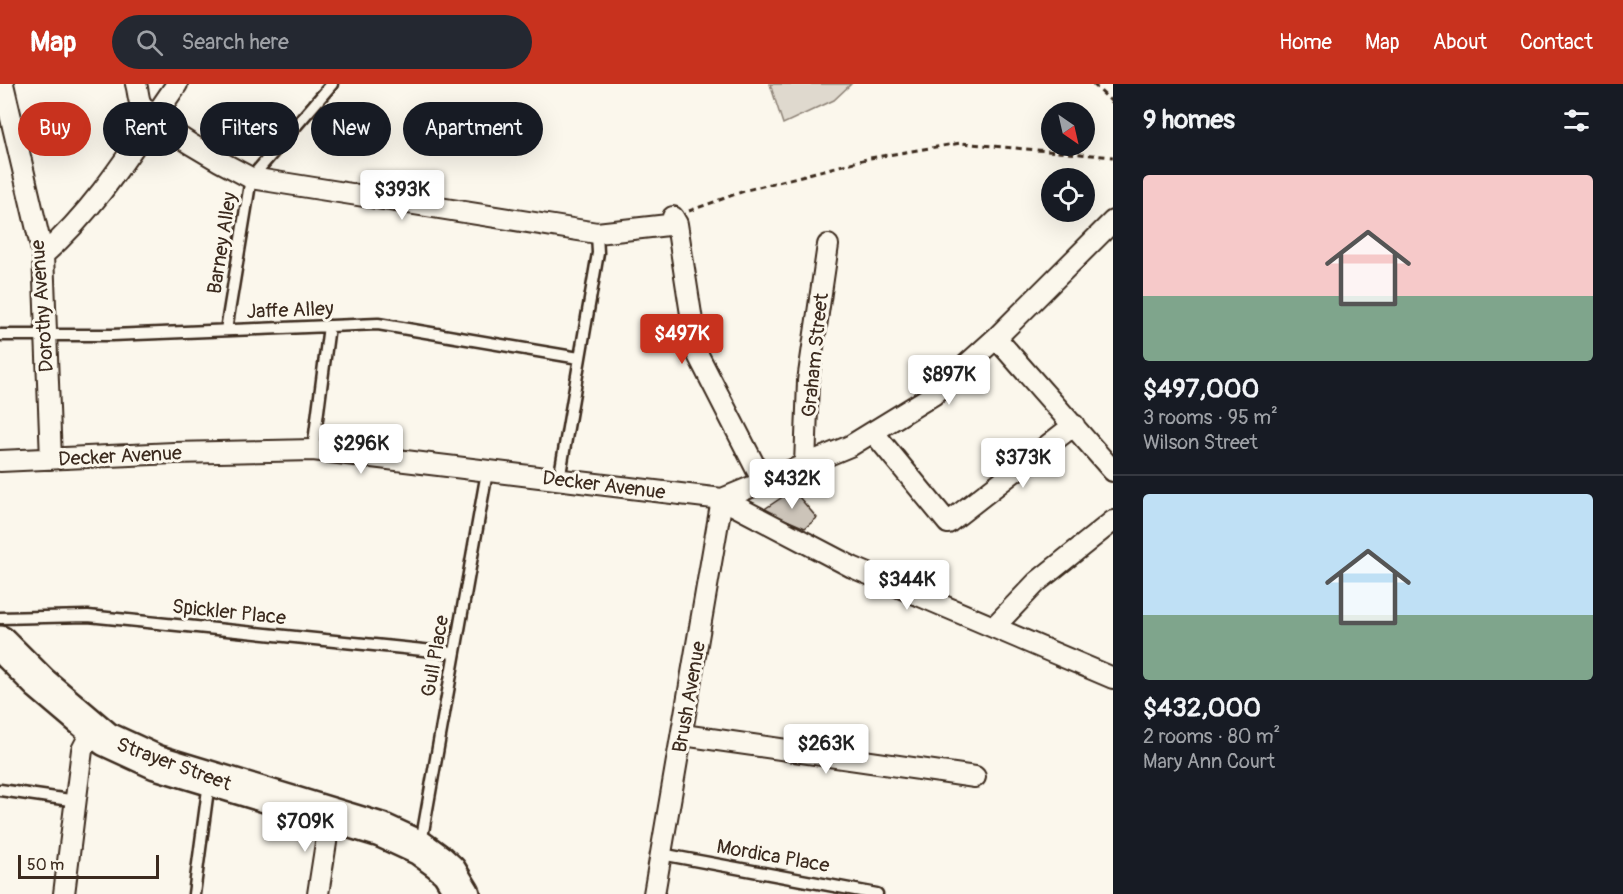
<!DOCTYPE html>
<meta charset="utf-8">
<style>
:root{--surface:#171b24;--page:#242831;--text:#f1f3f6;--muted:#9ea1a6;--line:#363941;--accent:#c8321e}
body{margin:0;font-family:Pangolin,sans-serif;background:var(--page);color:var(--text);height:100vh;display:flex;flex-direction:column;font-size:22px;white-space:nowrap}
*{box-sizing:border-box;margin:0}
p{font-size:20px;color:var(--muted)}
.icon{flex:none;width:33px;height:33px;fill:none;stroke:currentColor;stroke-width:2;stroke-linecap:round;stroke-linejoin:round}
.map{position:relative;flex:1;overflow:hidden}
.details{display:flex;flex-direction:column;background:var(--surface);width:510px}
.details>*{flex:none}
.guide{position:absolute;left:18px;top:18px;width:570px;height:54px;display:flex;gap:12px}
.needle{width:39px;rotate:146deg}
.controls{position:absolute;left:1041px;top:18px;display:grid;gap:12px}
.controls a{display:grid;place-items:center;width:54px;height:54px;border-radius:50%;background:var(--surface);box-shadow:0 6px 24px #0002;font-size:30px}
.scale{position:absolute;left:18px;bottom:15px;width:141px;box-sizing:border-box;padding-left:6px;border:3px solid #3b2a1e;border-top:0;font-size:16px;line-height:21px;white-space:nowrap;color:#3b2a1e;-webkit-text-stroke:4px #fbf7ec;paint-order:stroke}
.price{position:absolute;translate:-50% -51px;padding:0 14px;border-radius:6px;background:#fff;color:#222;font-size:20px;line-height:39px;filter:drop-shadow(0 2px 3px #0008)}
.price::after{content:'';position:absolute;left:50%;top:36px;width:18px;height:14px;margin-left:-9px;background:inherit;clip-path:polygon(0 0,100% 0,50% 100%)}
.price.selected{background:var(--accent);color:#fff}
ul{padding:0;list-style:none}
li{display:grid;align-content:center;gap:12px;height:318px;padding:0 30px}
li+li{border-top:2px solid var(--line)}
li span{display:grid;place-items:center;height:186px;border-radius:6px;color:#555}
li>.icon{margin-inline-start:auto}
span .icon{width:108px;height:108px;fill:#fffc;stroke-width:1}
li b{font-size:26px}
h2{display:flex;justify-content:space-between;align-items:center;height:72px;padding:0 30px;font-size:26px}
.pill{padding:0 21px;border-radius:27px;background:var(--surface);box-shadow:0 6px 24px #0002;font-size:21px;line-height:54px}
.pill.selected{background:var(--accent);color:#fff}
header{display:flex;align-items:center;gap:36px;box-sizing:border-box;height:84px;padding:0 30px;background:var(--accent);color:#fff}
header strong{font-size:28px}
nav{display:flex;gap:33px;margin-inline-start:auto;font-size:21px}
.search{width:420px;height:54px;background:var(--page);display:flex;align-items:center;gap:15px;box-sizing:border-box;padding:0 21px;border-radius:33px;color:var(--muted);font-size:22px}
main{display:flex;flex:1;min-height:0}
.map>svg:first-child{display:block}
</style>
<header>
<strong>Map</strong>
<div class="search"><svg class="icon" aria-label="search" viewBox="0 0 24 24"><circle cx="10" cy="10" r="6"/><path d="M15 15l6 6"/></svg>Search here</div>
<nav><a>Home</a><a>Map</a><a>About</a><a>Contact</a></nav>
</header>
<main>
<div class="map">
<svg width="1113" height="810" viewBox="0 0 1113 810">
<rect width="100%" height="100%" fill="#fbf7ec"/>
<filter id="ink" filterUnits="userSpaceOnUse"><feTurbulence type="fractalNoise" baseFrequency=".0167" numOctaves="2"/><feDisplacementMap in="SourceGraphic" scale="12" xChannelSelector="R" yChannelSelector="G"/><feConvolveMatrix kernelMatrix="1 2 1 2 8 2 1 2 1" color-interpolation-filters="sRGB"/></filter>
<g filter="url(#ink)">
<path fill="#dfd9ce" stroke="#8d8276" stroke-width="1.5" d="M770,0h81l-17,16 -51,24z"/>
<path fill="#ccc4b9" stroke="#3b2a1e" stroke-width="1.5" d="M793,406l24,28 -12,10 -42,-18z"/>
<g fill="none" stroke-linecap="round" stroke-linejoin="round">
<defs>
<path id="lane" d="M226,246l25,-152 81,-94
M0,251h112l266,-11 201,34
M313,366l16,-124
M559,396l39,-227 -1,-20
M0,534l88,-2 365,37
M0,706l77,11
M421,759l66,-371
M661,770l216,40
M194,810l15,-112"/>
<path id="street" d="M3,0l40,171 8,204
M136,0c2,6 2,13 4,18 11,23 87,64 111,76l346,55 80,-9
M673,133l4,7 20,129 66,129
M43,171c55,-48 92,-111 134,-171
M996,254l117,133
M873,348l75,91 126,-98
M0,377l174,-8 139,-3 409,49 128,-53 83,-51 63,-57 117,-117
M805,381l3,-84 20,-136
M722,415l130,68 261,111
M994,543l43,-45 76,-61
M683,651l292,42
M64,810l18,-144 11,-21
M318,810l12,-77
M654,810l68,-395"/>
<path id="highway" d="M0,559l40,40 66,56 50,23 225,68 39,18 19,14 10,9 14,23"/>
</defs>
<use href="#lane" stroke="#3b2a1e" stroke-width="15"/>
<use href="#street" stroke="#3b2a1e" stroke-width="24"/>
<use href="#highway" stroke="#3b2a1e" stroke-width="38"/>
<path stroke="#3b2a1e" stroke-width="3" stroke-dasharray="6 4.5" stroke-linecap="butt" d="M1093,0l20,19
M689,127l58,-21 123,-32 90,-15 153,14"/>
<use href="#lane" stroke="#fbf7ec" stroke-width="10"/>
<use href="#street" stroke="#fbf7ec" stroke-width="20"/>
<use href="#highway" stroke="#fbf7ec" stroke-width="33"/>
</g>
</g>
<g text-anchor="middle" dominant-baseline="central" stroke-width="6" stroke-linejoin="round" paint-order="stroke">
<g font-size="20" fill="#3b2a1e" stroke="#fbf7ec">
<text transform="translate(222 159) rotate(-81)">Barney Alley</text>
<text transform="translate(42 222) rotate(-94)">Dorothy Avenue</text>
<text transform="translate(290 226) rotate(-2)">Jaffe Alley</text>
<text transform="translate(815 271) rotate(-84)">Graham Street</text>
<text transform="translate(120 372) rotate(-3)">Decker Avenue</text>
<text transform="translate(604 401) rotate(7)">Decker Avenue</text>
<text transform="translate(229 528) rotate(6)">Spickler Place</text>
<text transform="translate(435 572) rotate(-80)">Gull Place</text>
<text transform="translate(689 613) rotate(-80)">Brush Avenue</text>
<text transform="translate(174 680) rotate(20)">Strayer Street</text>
<text transform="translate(773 772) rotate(10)">Mordica Place</text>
</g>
</g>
</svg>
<div class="controls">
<a><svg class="needle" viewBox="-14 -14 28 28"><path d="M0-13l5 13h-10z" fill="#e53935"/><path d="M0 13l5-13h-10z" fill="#9ea1a6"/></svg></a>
<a><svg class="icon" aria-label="locate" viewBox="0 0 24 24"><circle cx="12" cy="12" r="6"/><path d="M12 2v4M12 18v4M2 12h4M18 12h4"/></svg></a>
</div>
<div class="scale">50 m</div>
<b class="price" style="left:402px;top:137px">$393K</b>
<b class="price selected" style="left:682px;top:281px">$497K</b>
<b class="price" style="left:949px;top:322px">$897K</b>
<b class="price" style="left:361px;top:391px">$296K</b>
<b class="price" style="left:1023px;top:405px">$373K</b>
<b class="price" style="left:792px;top:426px">$432K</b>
<b class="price" style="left:907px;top:527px">$344K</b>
<b class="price" style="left:826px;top:691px">$263K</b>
<b class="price" style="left:305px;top:769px">$709K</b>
<div class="guide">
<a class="pill selected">Buy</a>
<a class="pill">Rent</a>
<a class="pill">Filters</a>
<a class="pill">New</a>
<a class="pill">Apartment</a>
</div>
</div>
<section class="details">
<h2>9 homes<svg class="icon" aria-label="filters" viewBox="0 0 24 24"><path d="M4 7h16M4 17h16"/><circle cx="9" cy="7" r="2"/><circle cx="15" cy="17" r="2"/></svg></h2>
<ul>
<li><span style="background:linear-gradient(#f6c9c9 65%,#7fa58c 0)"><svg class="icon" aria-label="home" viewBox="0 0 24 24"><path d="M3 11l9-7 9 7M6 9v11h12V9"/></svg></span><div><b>$497,000</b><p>3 rooms · 95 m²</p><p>Wilson Street</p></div></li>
<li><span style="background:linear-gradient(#bfe0f5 65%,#7fa58c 0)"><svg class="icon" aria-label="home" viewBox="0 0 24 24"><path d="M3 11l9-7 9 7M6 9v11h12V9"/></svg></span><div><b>$432,000</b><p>2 rooms · 80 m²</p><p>Mary Ann Court</p></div></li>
</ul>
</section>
</main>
